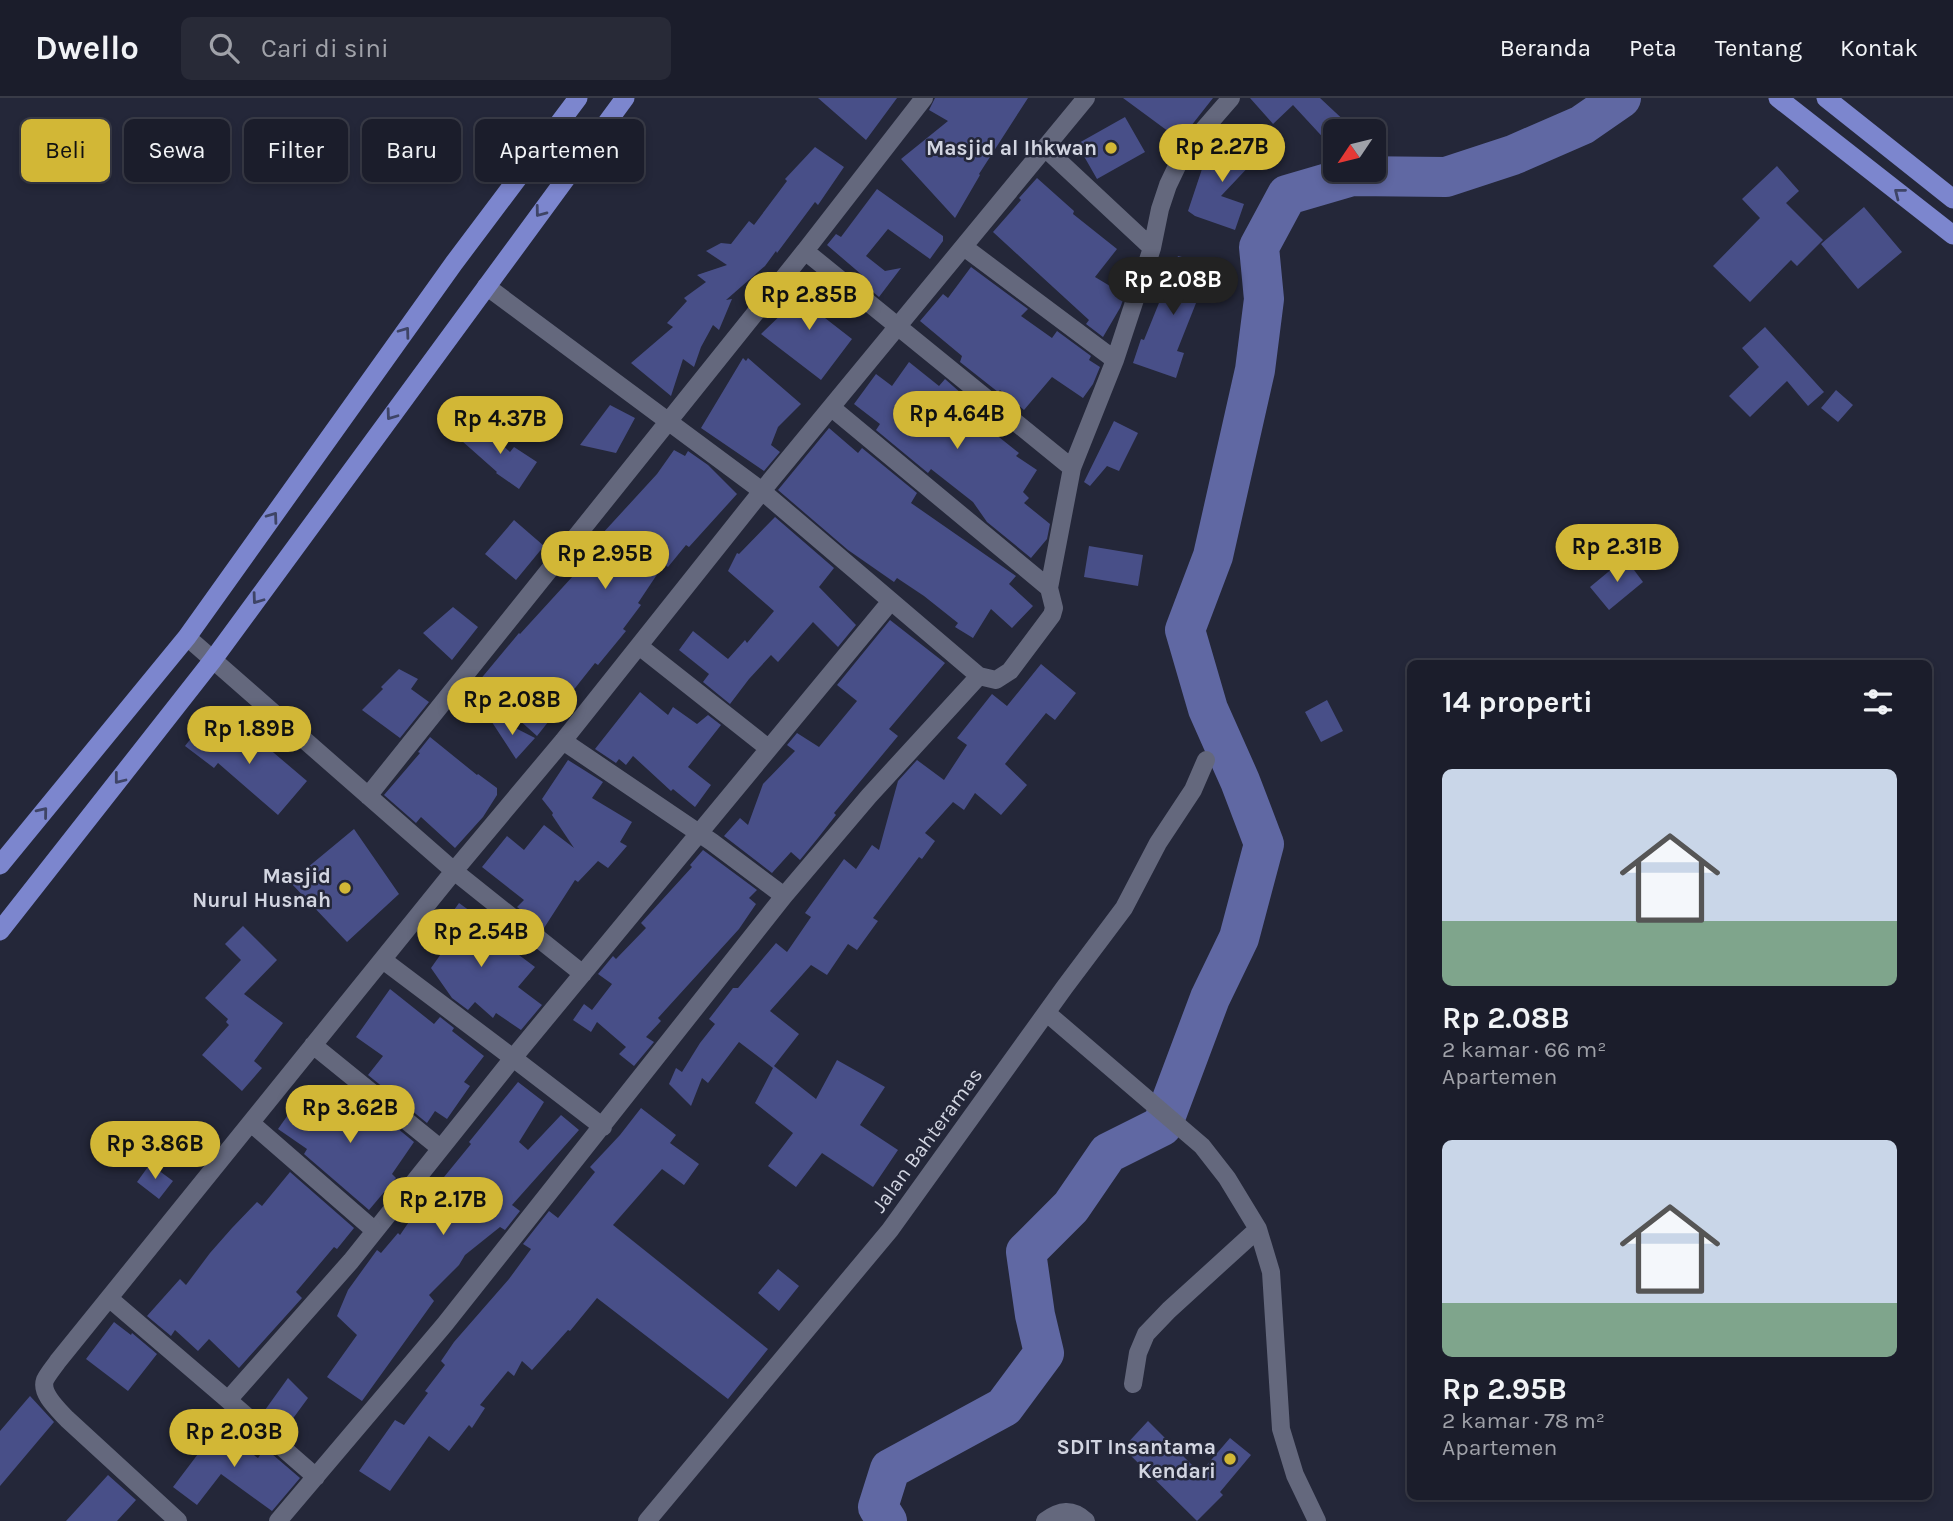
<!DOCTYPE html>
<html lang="id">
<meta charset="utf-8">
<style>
:root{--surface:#1b1d2b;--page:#282a37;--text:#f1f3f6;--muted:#a0a2a9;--line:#393b47;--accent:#d2b736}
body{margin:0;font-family:Karla,sans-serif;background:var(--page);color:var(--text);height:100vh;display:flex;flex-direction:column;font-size:26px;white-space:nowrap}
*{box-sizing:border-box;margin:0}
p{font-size:23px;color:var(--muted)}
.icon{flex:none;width:38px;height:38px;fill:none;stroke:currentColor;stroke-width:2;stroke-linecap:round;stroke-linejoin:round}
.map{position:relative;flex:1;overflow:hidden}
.details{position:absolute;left:1407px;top:562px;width:525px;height:840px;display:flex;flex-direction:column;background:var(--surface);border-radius:10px;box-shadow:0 4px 10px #0003,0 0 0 2px var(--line)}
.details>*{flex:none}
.banner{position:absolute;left:21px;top:21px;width:665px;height:63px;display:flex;gap:14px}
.needle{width:46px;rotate:235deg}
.fabs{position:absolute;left:1323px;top:21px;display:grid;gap:14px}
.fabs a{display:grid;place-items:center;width:63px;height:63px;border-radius:10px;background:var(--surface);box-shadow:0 4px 10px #0003,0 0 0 2px var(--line);font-size:35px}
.price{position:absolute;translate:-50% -60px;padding:0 16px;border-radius:24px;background:var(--accent);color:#111;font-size:23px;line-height:46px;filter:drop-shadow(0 2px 4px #0008)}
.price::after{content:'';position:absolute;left:50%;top:42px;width:21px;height:16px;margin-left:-10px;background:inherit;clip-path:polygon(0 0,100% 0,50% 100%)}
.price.on{background:#222;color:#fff}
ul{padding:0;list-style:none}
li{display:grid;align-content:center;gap:14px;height:371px;padding:0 35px}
li span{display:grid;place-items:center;height:217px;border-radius:10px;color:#555}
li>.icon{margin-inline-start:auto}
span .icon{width:126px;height:126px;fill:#fffc;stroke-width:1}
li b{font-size:30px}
h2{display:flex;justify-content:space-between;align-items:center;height:84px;padding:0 35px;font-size:30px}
.tag{padding:0 24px;border-radius:10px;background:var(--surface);box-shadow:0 4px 10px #0003,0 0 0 2px var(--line);font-size:24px;line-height:63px}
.tag.on{background:var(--accent);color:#111}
header{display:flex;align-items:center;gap:42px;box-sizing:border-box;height:98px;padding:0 35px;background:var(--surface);border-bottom:2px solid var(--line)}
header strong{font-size:33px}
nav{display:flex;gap:38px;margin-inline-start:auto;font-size:24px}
.search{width:490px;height:63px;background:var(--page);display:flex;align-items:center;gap:18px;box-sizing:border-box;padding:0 24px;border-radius:10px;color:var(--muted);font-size:26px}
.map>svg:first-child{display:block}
</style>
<header>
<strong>Dwello</strong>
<div class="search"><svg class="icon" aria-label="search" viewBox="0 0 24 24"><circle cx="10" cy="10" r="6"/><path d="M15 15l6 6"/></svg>Cari di sini</div>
<nav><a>Beranda</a><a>Peta</a><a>Tentang</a><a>Kontak</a></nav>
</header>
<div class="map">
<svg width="1953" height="1423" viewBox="0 0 1953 1423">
<rect width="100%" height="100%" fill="#242739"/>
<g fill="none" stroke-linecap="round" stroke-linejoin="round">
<path stroke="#6068a3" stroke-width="40" d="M887,1423l-9,-14 12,-38 114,-62 40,-54 -9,-38 -9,-63 45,-45 37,-54 54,-27 48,-128 29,-60 25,-94 -24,-63 -32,-72 -23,-79 28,-74 42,-186 9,-71 -5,-52 28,-52 65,-19 94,1 67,-22 69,-30 39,-27"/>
</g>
<path fill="#484f88" d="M818,0h79l-31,42z
M935,0h93l-49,76 1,1 -25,43 -54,-59 47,-38 -19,-11z
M1123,0h90l-33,42z
M1250,0h70l30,28 -5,5h-10v9l-5,5 -37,-40 -20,19z
M1125,19l20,35 -48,27 -20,-35z
M1232,35l22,21v7l-33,35 23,8 -9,26 -40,-14 -7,-5 14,-42 17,-12 -6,-5z
M815,49l29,20 -26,38 -3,-3 -38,51 -1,-2 -11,15 -39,34 6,-1 -13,31 -6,-5 -12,22 -7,20 -11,-8 -12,37 -40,-33 42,-36 -6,-4 20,-22 -3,-3 22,-16 -9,-7 30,-10 -21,-14 15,-8 10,1 18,-23 5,4 33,-44 -2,-2z
M1777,68l22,25 -13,12 37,37 -26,26 -6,-6 -41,42 -37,-36 47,-48 -18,-19z
M1037,80l37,33 -1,3 44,35 -22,28 30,18 -5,13 -17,29 -17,-13 3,-4 -96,-88 28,-32 -2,-2z
M877,91l66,47v5l-13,18 -42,-30 -22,27 19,15 16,-3 -22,29 -24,-20 7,-2 -35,-30 9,-11 5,3z
M1864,109l38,45 -44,37 -37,-45z
M1178,158l36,9 -6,24 -6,-1 -25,63 7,2 -8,25 -43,-15 8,-24 3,1z
M971,169l57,42 -7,7 31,22 5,-7 34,25 -2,4 11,7 -7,17 -10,14 -31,-21 -28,33 -24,-20 -2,2 -38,-30 2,-6 -42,-35 23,-27 5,4z
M825,184l5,4 2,9 -16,16 36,28 -31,41 -60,-46 27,-26 17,-23z
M1765,229l59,65 -16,14 -21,-25 -37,36 -21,-21 30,-29 -17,-19z
M743,260l3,3 2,-3 53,46 -23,23 -7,18 9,7 -16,19 -63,-43z
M909,264l30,24 6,-7 17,15 -7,8 64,51 -3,3 21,14 -14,22 6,6 -5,5 26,21 -3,15 -16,19 -44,-36 -14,-20 -42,-33 -3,4 -52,-43 4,-6 -26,-20 22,-30 16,12z
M1836,292l17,15 -15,17 -17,-14z
M610,307l25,13 -19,35 -36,-8z
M1114,323l24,12 -19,38 -12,-5 -17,20 -6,-4z
M478,325l32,29 4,-5 23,15 -18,27 -23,-16 1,-1 -35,-31z
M829,330l29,25 4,-5 55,45 -6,10 105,73 -7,8 24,22 -21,22 -21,-19 -18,29 -18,-11 3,-4 -34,-27 -27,-18 -3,4 -46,-32 -70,-60z
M674,352l11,6 3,-5 20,14 29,29 -48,53 -3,-2 -18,22 -4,-3 -26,39 3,2 -18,24 3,2 -28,34 -3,-2 -58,73 -58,-52v-3l40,-48 1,1 53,-58 -2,-2 31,-40 55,-60z
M775,419l59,51 -15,19 37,38 -18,22 -25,-25 -35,40 -7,-7 -22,24 -19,25 -27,-22 6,-8 -30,-24 14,-19 35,28 17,-19 2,3 27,-32 -46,-40 9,-18 2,1z
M514,422l30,26 -28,34 -31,-26z
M1089,448l54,9 -5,31 -54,-9z
M1625,460l18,24 -34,28 -19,-23z
M453,509l25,20 -26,33 -29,-27z
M890,522l55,43 -56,66 9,7 -64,77 2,2 -18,23 -18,22 -9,-8 -19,21 -48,-37 16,-18 8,7 15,-41 32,-33 -8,-6 10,-12 22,14 38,-46 -20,-16z
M1041,566l35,29 -21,27 -9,-7 -41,51 22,21 -26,30 -26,-22 -11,17 -11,-8 -28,31 10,8 -13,18 -3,-2 -46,61 5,3 -21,29 -9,-6 -21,31 -16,-10 -41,46 29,23 -25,32 42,33 21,-39 48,27 -25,38 38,25 -25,37 -51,-34 -26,34 -28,-21 25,-33 -38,-30 18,-35 -34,-26 -31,41 -6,-5 -11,28 -22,-22 7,-16 6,4 18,-29 15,-19 -6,-5 24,-31h5l38,-45 11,9 24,-35 -6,-4 39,-54 12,10 16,-24 7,5 19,-69 19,-21 27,20 23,-35 -10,-7 35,-44 15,12z
M399,571l19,10 -7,10 18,13 -29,36 -38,-28 21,-21 -2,-2z
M640,594l28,23 5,-8 24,17 11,-9 13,10 -33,42 23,18 -16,22 -22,-18 -2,2 -38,-35 -7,9 -7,-6 -3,4 -21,-14z
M1327,602l16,31 -22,11 -16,-30z
M486,615l49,25 -19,21z
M206,621l37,30 11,-13 53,45 -29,34 -60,-52 -4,5 -29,-22z
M430,639l47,38 1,-1 19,14v7l-14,22 -28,31 -34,-31 -5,6 -32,-28 36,-42 -2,-1z
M568,662l35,22 -11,16 40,24 -12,20 7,4 -19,22 -10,-7 -20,21 -3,-2 -31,48 -27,-21 7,-7 -42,-33 25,-31 17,14 20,-25 30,23 -22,-33 1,-2 -11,-14z
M354,731l45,65 -52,48 -57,-60z
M703,752l54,40 -8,8 7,6 -17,25 -81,89 3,3 -15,16 8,5 -20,24 -15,-12 7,-7 -29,-25 -6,10 -18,-12 11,-16 8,6 20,-26 -14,-10 15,-18 3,3 30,-31 -5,-5 51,-56 -2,-2z
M459,805l22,16 -3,5 57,43 -17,20 24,18 -21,25 -25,-17 -3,5 -18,-16 -7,8 -16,-12 -21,-30 12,-17 -12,-7 3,-5 -9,-6 9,-15 10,6z
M243,828l34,34 -33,34 39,29 -29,38 8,7 -20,23 -40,-36 27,-30 -3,-3 2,-3 -23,-21 36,-38 -16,-16z
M390,891l44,35 6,-7 14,11 -2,3 32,25 -20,26 6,4 -23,33 -12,-8 -8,12 -59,-48 15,-19 -27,-19z
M518,984l26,20 -25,40 9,8 33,-35 18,15 -67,75 8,6 -15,19 -5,-3 -35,28 -6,10 -30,30 5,6 -72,100 -35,-24 30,-42 -20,-19 11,-26 29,-40 4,3 17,-20 2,2 17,-25 54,-66 -2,-2z
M352,993l62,51 -22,32 4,4 -27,32 -65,-56 3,-5 -29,-20 24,-34 30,20z
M641,1010l35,27 -6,8 29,21 -15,21 -22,-16 -49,56 155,124 -40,50 -131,-101 -27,33 -2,-1 -36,40 -10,-9 -8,15 -6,-5 -28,34 5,3 -13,20 -3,-3 -20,26 -20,-15 -39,55 -31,-20 36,-51 9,5 24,-32 -3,-2 20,-26 -4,-4 13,-19 55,-63 22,-30 -8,-5 26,-33 9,7 37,-46 -5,-5 30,-32z
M150,1066l23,17 -14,18 -22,-17z
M290,1074l64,56 -17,21 -3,-2 -38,45 6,6 -63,70 -30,-29 -11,12 -23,-21 -4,6 -24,-20 33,-37 6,6 24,-32 22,-25 25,-26 5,4z
M778,1171l21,17 -20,25 -21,-18z
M114,1224l17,13 1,-2 25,21 -29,37 -42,-32z
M288,1280l20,20 -22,30 -21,-18z
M30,1298l24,26 -54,64v-55z
M206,1317l15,13 -2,2 39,28 7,-10 35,30 -28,33 -51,-37 -24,31 -24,-18 31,-41 -14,-11z
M1148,1323l52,52 30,-35 21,17 -31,37 3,3 -26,26 -74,-73z
M108,1377l28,25 -19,21h-51z"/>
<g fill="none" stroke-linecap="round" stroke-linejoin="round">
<path stroke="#64687d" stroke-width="18" d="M924,0l-119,153 267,217
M1046,51l106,99
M964,149l151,113
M486,188l276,205 217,185
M1049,490l23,-120 43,-108 37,-112 8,-39 8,-24 11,-23 12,-18 40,-46
M187,539l267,234 129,103
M639,548l129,102
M563,643l149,101 72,54 85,-100 110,-120 17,4 14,-9 42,-56 2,-7 -5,-20 -217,-180
M368,698l437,-545
M1048,916l154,132 25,32 31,51
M313,947l127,103
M251,1025l123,107
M603,1029l-90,-69 378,-457
M110,1201l118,101
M1133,1286l5,-31 8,-19 23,-24 89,-81 13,43 10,157 14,46 22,46
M316,1379l-88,-77 123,-139 162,-203 -130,-98
M178,1423l-111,-102c-8,-9 -27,-25 -22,-39 3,-6 9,-13 13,-19l396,-490 109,-130 199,-250 324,-393
M278,1423l167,-197 339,-428
M647,1423l243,-291 174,-242 60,-80 34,-65 35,-53 13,-30
M1045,1423c15,-11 27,-13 41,0"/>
<path stroke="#7c86ce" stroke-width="19" d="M1778,0l175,137
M1826,0l127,101
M0,767l187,-228 267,-374 124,-165
M0,833l212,-270 413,-563"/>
</g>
<defs><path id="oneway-chevron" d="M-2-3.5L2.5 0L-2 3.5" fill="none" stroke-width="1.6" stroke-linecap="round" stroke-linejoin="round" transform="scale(1.75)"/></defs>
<g stroke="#3e4466">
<use href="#oneway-chevron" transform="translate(1899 95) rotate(-142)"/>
<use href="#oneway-chevron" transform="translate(540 114) rotate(127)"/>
<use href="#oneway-chevron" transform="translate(405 234) rotate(-54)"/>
<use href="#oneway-chevron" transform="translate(391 317) rotate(126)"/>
<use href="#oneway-chevron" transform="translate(273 419) rotate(-54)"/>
<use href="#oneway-chevron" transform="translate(257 501) rotate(126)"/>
<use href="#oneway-chevron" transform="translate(119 681) rotate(128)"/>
<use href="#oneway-chevron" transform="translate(43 714) rotate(-51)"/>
</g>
<g fill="#d2b736" stroke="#242739" stroke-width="2.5">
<circle cx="1111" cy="50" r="7"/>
<circle cx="345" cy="790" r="7"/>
<circle cx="1230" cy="1361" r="7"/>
</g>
<g text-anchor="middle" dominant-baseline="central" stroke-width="5" stroke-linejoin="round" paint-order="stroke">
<g font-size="21" font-weight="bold" fill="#d2d5e1" stroke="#242739" text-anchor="end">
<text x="1097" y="50">Masjid al Ihkwan</text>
<text x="331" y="778">Masjid<tspan x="331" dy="24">Nurul Husnah</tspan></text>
<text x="1216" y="1349">SDIT Insantama<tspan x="1216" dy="24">Kendari</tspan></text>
</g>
<g font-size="21" fill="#d2d5e1" stroke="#242739">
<text transform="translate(927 1042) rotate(-54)">Jalan Bahteramas</text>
</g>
</g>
</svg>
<div class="fabs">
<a><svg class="needle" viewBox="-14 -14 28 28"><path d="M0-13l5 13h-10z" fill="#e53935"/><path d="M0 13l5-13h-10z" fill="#a0a2a9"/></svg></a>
</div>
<b class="price" style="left:1222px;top:86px">Rp 2.27B</b>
<b class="price on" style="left:1173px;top:219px">Rp 2.08B</b>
<b class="price" style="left:809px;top:234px">Rp 2.85B</b>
<b class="price" style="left:957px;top:353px">Rp 4.64B</b>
<b class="price" style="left:500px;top:358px">Rp 4.37B</b>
<b class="price" style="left:1617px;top:486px">Rp 2.31B</b>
<b class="price" style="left:605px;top:493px">Rp 2.95B</b>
<b class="price" style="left:512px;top:639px">Rp 2.08B</b>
<b class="price" style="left:249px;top:668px">Rp 1.89B</b>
<b class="price" style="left:481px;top:871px">Rp 2.54B</b>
<b class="price" style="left:350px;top:1047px">Rp 3.62B</b>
<b class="price" style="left:155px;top:1083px">Rp 3.86B</b>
<b class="price" style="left:443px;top:1139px">Rp 2.17B</b>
<b class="price" style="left:234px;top:1371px">Rp 2.03B</b>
<div class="banner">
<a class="tag on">Beli</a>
<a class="tag">Sewa</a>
<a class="tag">Filter</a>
<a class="tag">Baru</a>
<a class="tag">Apartemen</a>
</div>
<section class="details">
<h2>14 properti<svg class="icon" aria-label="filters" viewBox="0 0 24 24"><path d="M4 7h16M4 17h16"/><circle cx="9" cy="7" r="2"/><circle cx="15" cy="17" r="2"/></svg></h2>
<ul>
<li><span style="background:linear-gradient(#c9d6e8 70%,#7fa58c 0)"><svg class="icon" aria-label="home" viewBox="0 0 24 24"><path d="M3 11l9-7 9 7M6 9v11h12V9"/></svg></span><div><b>Rp 2.08B</b><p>2 kamar · 66 m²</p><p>Apartemen</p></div></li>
<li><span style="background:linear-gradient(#c9d6e8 75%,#7fa58c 0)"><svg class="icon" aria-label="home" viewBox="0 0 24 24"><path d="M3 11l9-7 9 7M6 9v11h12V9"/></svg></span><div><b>Rp 2.95B</b><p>2 kamar · 78 m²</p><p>Apartemen</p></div></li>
</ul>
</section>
</div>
